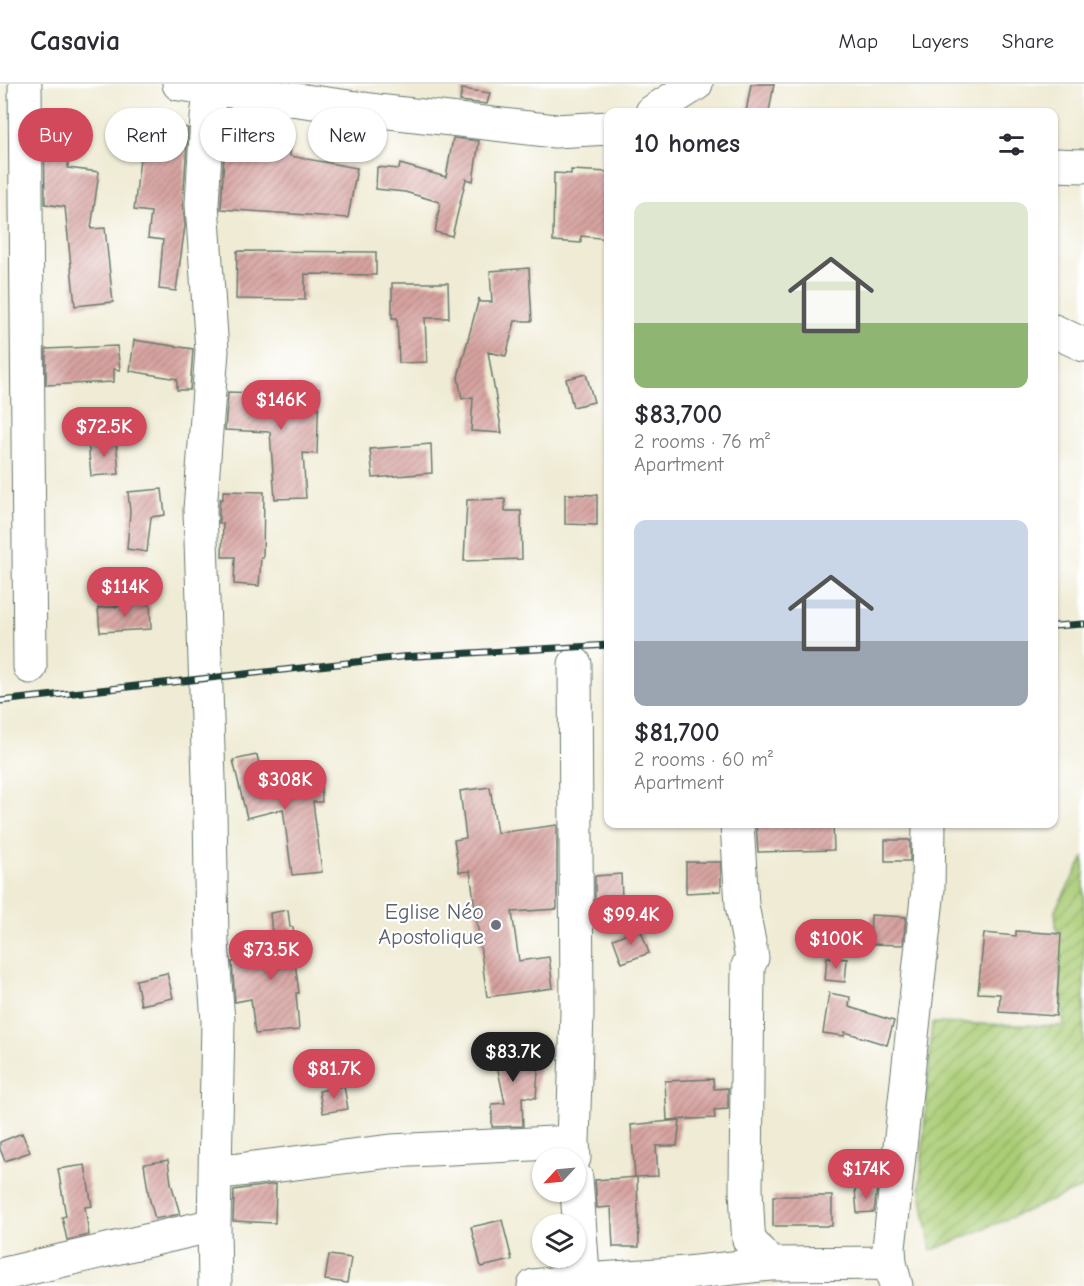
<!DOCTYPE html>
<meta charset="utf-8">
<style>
:root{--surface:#fff;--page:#f2f2f3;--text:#2b2b33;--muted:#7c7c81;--line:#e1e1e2;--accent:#d1495b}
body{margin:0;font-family:"Comic Neue",sans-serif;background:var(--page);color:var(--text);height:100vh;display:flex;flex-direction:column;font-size:22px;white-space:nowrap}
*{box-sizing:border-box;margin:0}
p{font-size:20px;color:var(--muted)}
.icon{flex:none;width:33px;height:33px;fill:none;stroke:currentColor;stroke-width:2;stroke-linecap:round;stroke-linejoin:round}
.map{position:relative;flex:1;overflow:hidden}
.sheet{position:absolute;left:604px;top:24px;width:454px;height:720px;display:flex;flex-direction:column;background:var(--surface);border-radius:12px;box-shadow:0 2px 4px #0004}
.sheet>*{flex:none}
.guide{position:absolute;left:18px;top:24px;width:496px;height:54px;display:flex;gap:12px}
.needle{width:39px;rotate:244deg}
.tools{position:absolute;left:532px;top:1064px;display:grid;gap:12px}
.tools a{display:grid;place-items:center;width:54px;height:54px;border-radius:50%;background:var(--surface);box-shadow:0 2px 4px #0004;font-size:30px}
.price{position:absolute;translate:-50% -51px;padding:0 14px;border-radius:21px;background:var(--accent);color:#fff;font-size:20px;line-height:39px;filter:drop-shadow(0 2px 3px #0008)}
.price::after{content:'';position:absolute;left:50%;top:36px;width:18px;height:14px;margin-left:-9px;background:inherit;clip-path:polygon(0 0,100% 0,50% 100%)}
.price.current{background:#222;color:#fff}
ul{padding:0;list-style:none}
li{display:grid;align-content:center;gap:12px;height:318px;padding:0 30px}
li span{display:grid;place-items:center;height:186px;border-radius:12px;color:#555}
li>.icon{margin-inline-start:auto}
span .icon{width:108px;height:108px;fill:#fffc;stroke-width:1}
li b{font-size:26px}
h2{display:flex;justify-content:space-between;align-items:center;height:72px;padding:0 30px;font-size:26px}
.chip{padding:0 21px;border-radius:27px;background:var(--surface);box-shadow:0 2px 4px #0004;font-size:21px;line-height:54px}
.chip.current{background:var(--accent);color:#fff}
header{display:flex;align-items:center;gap:36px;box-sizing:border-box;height:84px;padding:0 30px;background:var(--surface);border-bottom:2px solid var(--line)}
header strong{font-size:28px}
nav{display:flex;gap:33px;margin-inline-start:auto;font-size:21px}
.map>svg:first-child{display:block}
</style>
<header>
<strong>Casavia</strong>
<nav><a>Map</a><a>Layers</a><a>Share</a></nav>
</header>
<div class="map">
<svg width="1084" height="1202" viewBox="0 0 1084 1202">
<defs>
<pattern id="garden-furrows" width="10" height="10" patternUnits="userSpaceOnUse" patternTransform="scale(1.5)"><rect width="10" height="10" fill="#abcd76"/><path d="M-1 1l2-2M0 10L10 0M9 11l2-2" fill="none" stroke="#8ba862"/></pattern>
<pattern id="building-hatch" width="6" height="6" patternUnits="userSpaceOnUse" patternTransform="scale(1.5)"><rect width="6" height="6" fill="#d7a3a0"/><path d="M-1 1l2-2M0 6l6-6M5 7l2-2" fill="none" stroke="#ae8683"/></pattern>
</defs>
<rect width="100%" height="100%" fill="#fff"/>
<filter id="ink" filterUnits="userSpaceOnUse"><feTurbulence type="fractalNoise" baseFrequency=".0167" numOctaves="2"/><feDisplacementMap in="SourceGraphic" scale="12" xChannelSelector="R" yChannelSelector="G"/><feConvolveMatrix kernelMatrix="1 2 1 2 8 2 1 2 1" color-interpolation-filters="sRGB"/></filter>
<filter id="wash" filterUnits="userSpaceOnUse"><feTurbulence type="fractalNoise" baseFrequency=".008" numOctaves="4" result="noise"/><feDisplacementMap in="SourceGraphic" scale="24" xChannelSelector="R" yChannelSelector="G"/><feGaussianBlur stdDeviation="1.35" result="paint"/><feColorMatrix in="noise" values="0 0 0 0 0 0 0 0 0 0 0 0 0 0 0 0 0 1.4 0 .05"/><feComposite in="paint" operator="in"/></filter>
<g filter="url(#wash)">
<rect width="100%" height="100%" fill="#efebd4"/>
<path fill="url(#garden-furrows)" stroke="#658555" stroke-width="1.5" d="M1084,774v329l-153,64 -11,-65 12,-163 132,3 -9,-116z"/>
<g id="blocks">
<path fill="url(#building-hatch)" d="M751,0h23l-5,28h-23z
M462,5l28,4 -3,11 -27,-3z
M44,34l26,1 -2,49 31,4 -8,57 14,-1 8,74 -38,4 -10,-99 -20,-3z
M144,40h28l16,4 -5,75 2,23 -9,65 -17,-2 4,-49 -15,-2 3,-26 -17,-2z
M225,53l66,5 -1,14 67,12 -9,50 -127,-9z
M453,54l26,3 -6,40 -7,-2 -14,57 -17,-4 5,-28 -1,-2 -34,-10 -29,-3 1,-22 22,2 1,-5 46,13z
M571,86l38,2v67l-28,-3v7l-28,-2 1,-68 17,1z
M237,167l139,1v23l-71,-1v26l-69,-1z
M529,184l3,53h-17l-9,35 -18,-4 14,81 -31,-2 2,-34 -11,2 -4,-22 21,-79 1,4h12l-2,-31z
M392,199h56l1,35h-24l2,44 -28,1 -2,-45h-5z
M134,256l59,9 -3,41h-13v-11l-47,-8z
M117,262l3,24 -6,-1v13l-68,3v-36z
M586,290l8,28 -21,5 -7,-28z
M287,299l32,6 -2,65 -14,-1 3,45 -31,1 -5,-67 -45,-2 3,-38 61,2z
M116,355l3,35 -28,2 -3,-35z
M431,360l1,29 -59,5 -3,-29z
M162,405l3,26 -14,2 -4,35 -20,-3 3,-37 -2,-20z
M223,407l41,1 -1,66 -2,-1 -2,29 -25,-2 1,-27h-13l1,-34h-4v-13l1,-11h3z
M565,410l32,1v30l-32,-1z
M505,415v12h16l1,48 -58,2 3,-61z
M150,520l1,25 -51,3 -2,-24z
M257,671l6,27 58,-2 1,22h-9l9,70 -30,3 -9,-66 -36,9 -14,-58z
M490,703l7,46 60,-8v84l-45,3 7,49 30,-4 4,31 -66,9 -17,-126 -11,1 -5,-32 12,-2 -6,-47z
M756,740h77l1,26 -76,2z
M885,756h25v21h-25z
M686,778h35v29l-35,2z
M621,790l1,24 -27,2v-24z
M288,826l2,17h3l2,20h-2l6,46h-3l3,37 -44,4 -4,-35 -16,3 -3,-40 42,-7 -4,-42z
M871,831l35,2 -3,28 -33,-1z
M640,844l9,25 -27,10 -9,-24z
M1016,847l45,3 -5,82 -57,-4 1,-18 -22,-1 6,-60 32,3z
M827,873l20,2 -2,23 -20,-2z
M167,889l6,25 -32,7 -5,-25z
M829,909l21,4 -1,10 45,14 -7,24 -42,-13 -1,4 -21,-3z
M515,953l4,19 20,2 -3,40 -14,-1 1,29 -31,1v-23l13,-1 -13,-61z
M713,995l1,10 14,-1v21l-14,1 1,8 -48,2 -2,-39z
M344,1002l4,23 -25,4 -4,-22z
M680,1036l-3,26h-21l2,30 -23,1 -4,-52z
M22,1049l8,19 -25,9 -5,-12v-7z
M168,1076l3,23 9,31 -25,5 -6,-22 -5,-33z
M85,1081l7,41 -7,1 4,28 -22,5 -5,-23 4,-1 -8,-47z
M637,1093l2,70h-26l-2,-40 -14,1 -2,-28z
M276,1100l-1,39 -42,-2 1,-31z
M877,1104l-3,24 -17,1 -2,-24z
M773,1112h59v30h-59z
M502,1136l10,40 -31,7 -10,-40z
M329,1171l22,3 -4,25 -22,-3z"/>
</g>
</g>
<g filter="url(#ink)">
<use href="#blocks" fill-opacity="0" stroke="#687a6c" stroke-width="1.5"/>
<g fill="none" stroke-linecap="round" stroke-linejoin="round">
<defs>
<path id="minor" d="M25,0l5,583
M179,0l200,27 176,20 54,-3
M211,0l-4,34 -5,86 10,147 -12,159 10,300 2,133 6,78 -4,204 1,61
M652,28l44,-28
M1054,81l30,1
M1054,247l30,14
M737,740l5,81 10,53 -4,8 -2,224 2,39 1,11 21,24
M574,1074l-1,-16 4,-129 -2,-349
M215,1089l176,-22 182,-9
M576,1094l8,108
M0,1191l214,-50
M534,1202l51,-6 102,-7 83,-9 120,-1
M896,1202l-6,-23 -1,-15 39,-359 1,-65"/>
</defs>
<use href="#minor" stroke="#687a6c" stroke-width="35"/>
<use href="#minor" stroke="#fff" stroke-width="33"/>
<defs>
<path id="rail" d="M1054,542l30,-2
M0,617l401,-44 208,-12"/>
</defs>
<use href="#rail" stroke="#1f3d34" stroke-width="7"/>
<use href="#rail" stroke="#fff" stroke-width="4.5" stroke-dasharray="14" stroke-linecap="butt"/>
</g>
</g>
<circle fill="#6b7280" stroke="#fff" stroke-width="2" cx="496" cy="841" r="6"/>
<g text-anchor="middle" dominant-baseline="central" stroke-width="4.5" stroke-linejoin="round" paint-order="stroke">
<g font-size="22" fill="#5b616d" stroke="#fff" text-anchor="end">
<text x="484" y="828">Eglise Néo<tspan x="484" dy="25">Apostolique</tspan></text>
</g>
</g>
</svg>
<div class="tools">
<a><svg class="needle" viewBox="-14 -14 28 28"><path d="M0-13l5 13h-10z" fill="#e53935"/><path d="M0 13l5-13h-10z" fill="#7c7c81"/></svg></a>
<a><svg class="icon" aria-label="layers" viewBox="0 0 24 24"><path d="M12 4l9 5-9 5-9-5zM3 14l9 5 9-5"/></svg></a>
</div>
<b class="price" style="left:281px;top:347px">$146K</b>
<b class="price" style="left:104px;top:374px">$72.5K</b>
<b class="price" style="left:125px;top:534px">$114K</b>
<b class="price" style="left:285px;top:727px">$308K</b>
<b class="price" style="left:631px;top:862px">$99.4K</b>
<b class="price" style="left:836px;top:886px">$100K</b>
<b class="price" style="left:271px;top:897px">$73.5K</b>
<b class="price current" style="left:513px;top:999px">$83.7K</b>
<b class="price" style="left:334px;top:1016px">$81.7K</b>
<b class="price" style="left:866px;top:1116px">$174K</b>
<div class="guide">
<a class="chip current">Buy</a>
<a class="chip">Rent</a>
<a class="chip">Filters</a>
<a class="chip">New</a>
</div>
<section class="sheet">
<h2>10 homes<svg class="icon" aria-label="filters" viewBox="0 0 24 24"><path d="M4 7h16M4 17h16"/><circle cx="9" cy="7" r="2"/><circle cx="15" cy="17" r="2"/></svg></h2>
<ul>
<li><span style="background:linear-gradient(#dfe7d0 65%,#8fb573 0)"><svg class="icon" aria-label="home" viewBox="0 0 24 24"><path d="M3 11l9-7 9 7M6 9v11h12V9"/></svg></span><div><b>$83,700</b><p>2 rooms · 76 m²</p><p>Apartment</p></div></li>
<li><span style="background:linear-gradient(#c9d6e8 65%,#9aa5b1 0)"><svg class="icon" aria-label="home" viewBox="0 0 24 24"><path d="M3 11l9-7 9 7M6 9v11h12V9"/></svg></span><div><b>$81,700</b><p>2 rooms · 60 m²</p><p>Apartment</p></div></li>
</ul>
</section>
</div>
